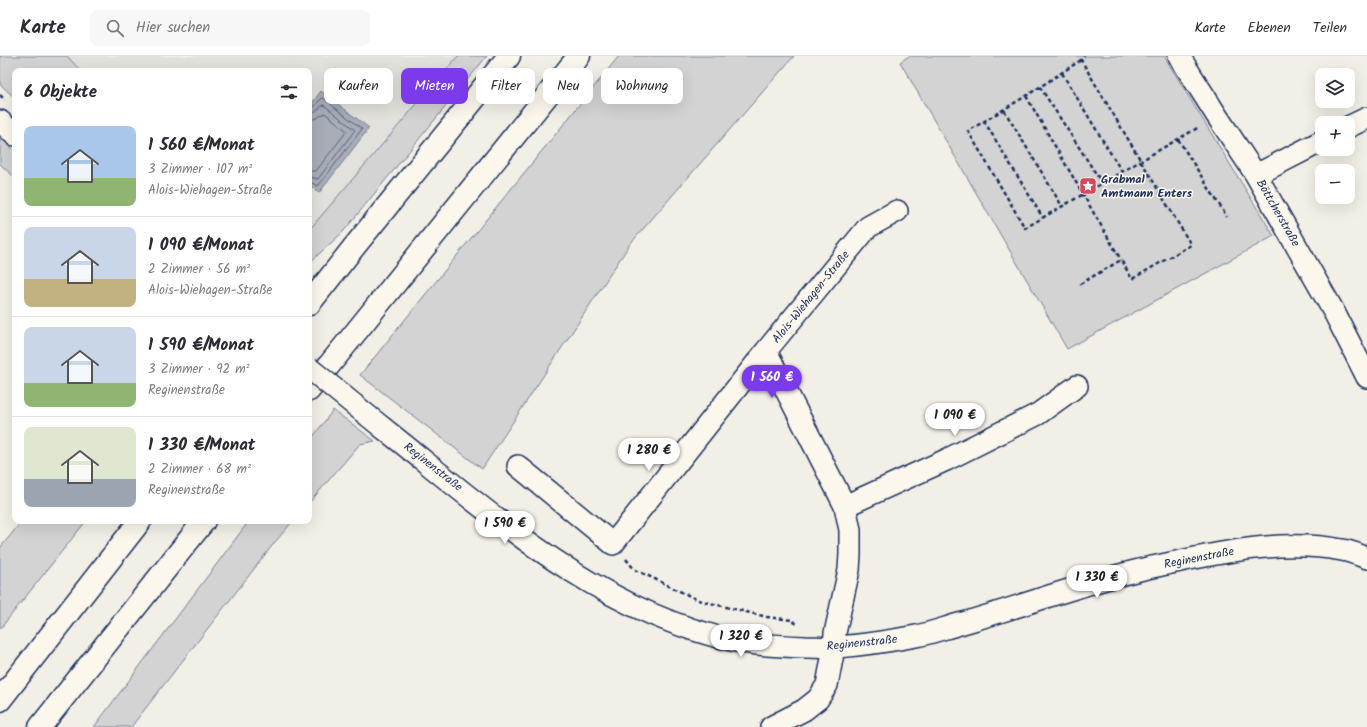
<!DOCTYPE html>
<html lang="de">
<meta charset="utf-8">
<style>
:root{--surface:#fff;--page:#f7f7f7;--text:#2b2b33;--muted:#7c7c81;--line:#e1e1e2;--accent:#7c3aed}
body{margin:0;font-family:Kalam,sans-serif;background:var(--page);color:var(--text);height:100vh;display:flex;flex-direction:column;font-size:15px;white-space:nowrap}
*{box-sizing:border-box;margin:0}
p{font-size:13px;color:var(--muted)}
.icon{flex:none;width:22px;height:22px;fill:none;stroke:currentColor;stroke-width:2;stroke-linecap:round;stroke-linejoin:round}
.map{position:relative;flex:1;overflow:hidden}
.side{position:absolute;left:12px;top:12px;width:300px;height:456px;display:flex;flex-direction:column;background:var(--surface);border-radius:8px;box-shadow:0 4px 16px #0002}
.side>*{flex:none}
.guide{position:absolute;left:324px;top:12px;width:380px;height:36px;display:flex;gap:8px}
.tools{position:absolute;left:1315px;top:12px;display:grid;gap:8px}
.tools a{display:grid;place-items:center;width:40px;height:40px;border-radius:8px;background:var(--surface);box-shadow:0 4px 16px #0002;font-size:20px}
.price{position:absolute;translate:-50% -34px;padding:0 9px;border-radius:14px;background:#fff;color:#222;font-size:13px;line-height:26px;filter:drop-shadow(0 1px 2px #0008)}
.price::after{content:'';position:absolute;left:50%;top:24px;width:12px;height:9px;margin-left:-6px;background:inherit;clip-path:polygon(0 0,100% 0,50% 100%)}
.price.on{background:var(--accent);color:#fff}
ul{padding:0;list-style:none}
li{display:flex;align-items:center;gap:12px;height:100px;padding:0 12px}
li+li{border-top:1px solid var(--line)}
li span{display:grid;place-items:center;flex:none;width:112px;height:80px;border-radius:8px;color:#555}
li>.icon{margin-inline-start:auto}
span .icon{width:48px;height:48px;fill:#fffc;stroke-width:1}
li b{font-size:17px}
h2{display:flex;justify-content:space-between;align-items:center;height:48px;padding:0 12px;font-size:17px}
.chip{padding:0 14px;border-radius:8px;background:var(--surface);box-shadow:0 4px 16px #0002;font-size:14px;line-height:36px}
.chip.on{background:var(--accent);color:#fff}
header{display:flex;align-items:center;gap:24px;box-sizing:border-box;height:56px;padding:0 20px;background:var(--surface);border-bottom:1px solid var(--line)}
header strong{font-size:19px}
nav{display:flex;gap:22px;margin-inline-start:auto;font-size:14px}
.search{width:280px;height:36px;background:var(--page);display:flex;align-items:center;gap:10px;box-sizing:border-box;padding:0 14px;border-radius:8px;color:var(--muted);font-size:15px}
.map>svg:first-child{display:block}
</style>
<header>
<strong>Karte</strong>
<div class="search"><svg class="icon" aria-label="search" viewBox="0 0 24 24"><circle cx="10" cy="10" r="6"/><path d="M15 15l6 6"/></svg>Hier suchen</div>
<nav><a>Karte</a><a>Ebenen</a><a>Teilen</a></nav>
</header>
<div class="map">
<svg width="1367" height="671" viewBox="0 0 1367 671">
<rect width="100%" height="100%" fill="#f2efe6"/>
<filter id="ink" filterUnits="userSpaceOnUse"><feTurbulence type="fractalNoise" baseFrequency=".025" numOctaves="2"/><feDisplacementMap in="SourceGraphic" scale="8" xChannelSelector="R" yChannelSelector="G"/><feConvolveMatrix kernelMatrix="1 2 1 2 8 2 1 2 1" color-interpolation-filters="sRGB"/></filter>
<g filter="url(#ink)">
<path fill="#e2e1dc" d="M67,0h391l-149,174v-159h-228z"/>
<path fill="#d2d3d2" stroke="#768198" d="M0,0h67l14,15h-66v27l-15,-14z
M458,0h29l-144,176 -34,31v-33z
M619,0h175l-164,188 -148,225 -122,-94z
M909,0h255l110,180 -207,113 -167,-287z
M0,82l15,13v27l-15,-14z
M333,354l42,31 -15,3 -51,59v-61z
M22,465h64l-86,108v-81z
M249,465h44l-18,21 -144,185h-37z"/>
<path fill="#a9adb7" stroke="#707b93" d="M321,35l48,37 -50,65 -10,-8v-78z"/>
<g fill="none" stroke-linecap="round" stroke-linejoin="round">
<path stroke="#546182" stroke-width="1" d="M309,53c7,0 8,-9 14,-11l39,31 -43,56 -2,1 -5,-3 -3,-1
M309,58c8,0 9,-7 15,-9l31,25 -37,49 -9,-2
M309,64l8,-2 8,-5 22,18 -31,40h-7"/>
<defs>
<path id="minor" d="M1179,0l38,60 39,59 78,137 33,65
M0,65l15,14
M1348,71l19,-9
M1256,119l66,-34
M383,372c105,83 213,183 348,212 24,5 49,6 74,7 11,0 22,1 32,0 26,-2 53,-6 79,-11 16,-3 31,-9 47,-13 63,-18 125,-42 189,-56 62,-13 126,-29 190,-17 8,1 17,5 25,8
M518,410l95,78 153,-193
M845,450l101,-46 92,-46 39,-28
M771,671l33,-17 14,-11 9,-14 7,-37 1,-15 14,-63 1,-16v-24l-5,-24 -79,-155 102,-124 29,-16"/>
<path id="highway" d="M309,248l45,-57 155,-191
M309,334l270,-334
M0,644l140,-179
M40,671l164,-206"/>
</defs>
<use href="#minor" stroke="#1b2f5e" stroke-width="24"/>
<use href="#highway" stroke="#1b2f5e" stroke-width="25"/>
<path stroke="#1b2f5e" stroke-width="2.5" stroke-dasharray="4 3" stroke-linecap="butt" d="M1081,4l-55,36 -58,35 57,97 174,-101
M1062,17l60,99
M1040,31l62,96
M0,39l5,5
M1026,40l95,164
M1004,54l58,96
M984,65l59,97
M1178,83l49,78
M1080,228l41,-24 11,19 59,-34 -110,-185 3,-4
M626,503l8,10 64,31 69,17 25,3 6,5"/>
<use href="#minor" stroke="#fbf7ec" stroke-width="21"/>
<use href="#highway" stroke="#fbf7ec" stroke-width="22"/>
<defs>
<path id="minor-bridge" d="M309,312l74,60"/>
</defs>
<use href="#minor-bridge" stroke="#1b2f5e" stroke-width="24" stroke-linecap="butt"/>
<use href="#minor-bridge" stroke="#fbf7ec" stroke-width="21"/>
</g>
</g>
<defs>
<symbol id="sight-square" viewBox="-11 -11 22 22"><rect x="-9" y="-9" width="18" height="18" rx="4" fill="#d1495b" stroke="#fbf7ec"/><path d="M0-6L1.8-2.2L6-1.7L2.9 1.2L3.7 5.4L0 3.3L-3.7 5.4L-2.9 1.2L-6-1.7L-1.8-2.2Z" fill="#fff"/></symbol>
</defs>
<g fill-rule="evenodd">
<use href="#sight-square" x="1078" y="120" width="20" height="20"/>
</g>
<g text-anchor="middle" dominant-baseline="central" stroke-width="3" stroke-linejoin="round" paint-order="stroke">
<g font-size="12" font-weight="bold" fill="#1b2f5e" stroke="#fbf7ec" text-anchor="start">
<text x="1101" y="123">Grabmal<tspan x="1101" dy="14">Amtmann Enters</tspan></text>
</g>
<g font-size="12" fill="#1b2f5e" stroke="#fbf7ec">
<text transform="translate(1278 157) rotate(60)">Böttcherstraße</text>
<text transform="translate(811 241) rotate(-51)">Alois-Wiehagen-Straße</text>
<text transform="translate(433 411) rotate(38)">Reginenstraße</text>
<text transform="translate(1199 502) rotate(-11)">Reginenstraße</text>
<text transform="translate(862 587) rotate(-6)">Reginenstraße</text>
</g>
</g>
</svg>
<div class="tools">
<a><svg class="icon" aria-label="layers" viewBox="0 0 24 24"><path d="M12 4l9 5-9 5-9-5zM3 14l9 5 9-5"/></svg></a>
<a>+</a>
<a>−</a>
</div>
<b class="price on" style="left:772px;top:343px">1 560 €</b>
<b class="price" style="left:955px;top:381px">1 090 €</b>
<b class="price" style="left:649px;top:416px">1 280 €</b>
<b class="price" style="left:505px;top:489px">1 590 €</b>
<b class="price" style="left:1097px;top:543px">1 330 €</b>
<b class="price" style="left:741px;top:602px">1 320 €</b>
<div class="guide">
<a class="chip">Kaufen</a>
<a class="chip on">Mieten</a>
<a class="chip">Filter</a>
<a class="chip">Neu</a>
<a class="chip">Wohnung</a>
</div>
<section class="side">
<h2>6 Objekte<svg class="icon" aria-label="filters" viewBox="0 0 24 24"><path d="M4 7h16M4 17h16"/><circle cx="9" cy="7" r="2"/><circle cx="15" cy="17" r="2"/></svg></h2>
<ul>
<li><span style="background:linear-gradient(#a9c7e8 65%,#8fb573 0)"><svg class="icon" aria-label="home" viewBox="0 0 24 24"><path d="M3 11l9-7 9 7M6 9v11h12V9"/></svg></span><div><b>1 560 €/Monat</b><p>3 Zimmer · 107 m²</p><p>Alois-Wiehagen-Straße</p></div></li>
<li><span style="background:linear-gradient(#c9d6e8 65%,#c2b280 0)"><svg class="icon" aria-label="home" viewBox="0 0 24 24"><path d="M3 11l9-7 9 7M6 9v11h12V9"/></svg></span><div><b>1 090 €/Monat</b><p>2 Zimmer · 56 m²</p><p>Alois-Wiehagen-Straße</p></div></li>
<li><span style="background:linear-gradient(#c9d6e8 70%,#8fb573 0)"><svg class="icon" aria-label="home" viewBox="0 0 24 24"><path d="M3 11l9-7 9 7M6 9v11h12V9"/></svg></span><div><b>1 590 €/Monat</b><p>3 Zimmer · 92 m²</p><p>Reginenstraße</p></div></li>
<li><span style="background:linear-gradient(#dfe7d0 65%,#9aa5b1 0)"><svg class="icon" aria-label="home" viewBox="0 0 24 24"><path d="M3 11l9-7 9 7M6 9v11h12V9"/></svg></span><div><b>1 330 €/Monat</b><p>2 Zimmer · 68 m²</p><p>Reginenstraße</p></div></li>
</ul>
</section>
</div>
